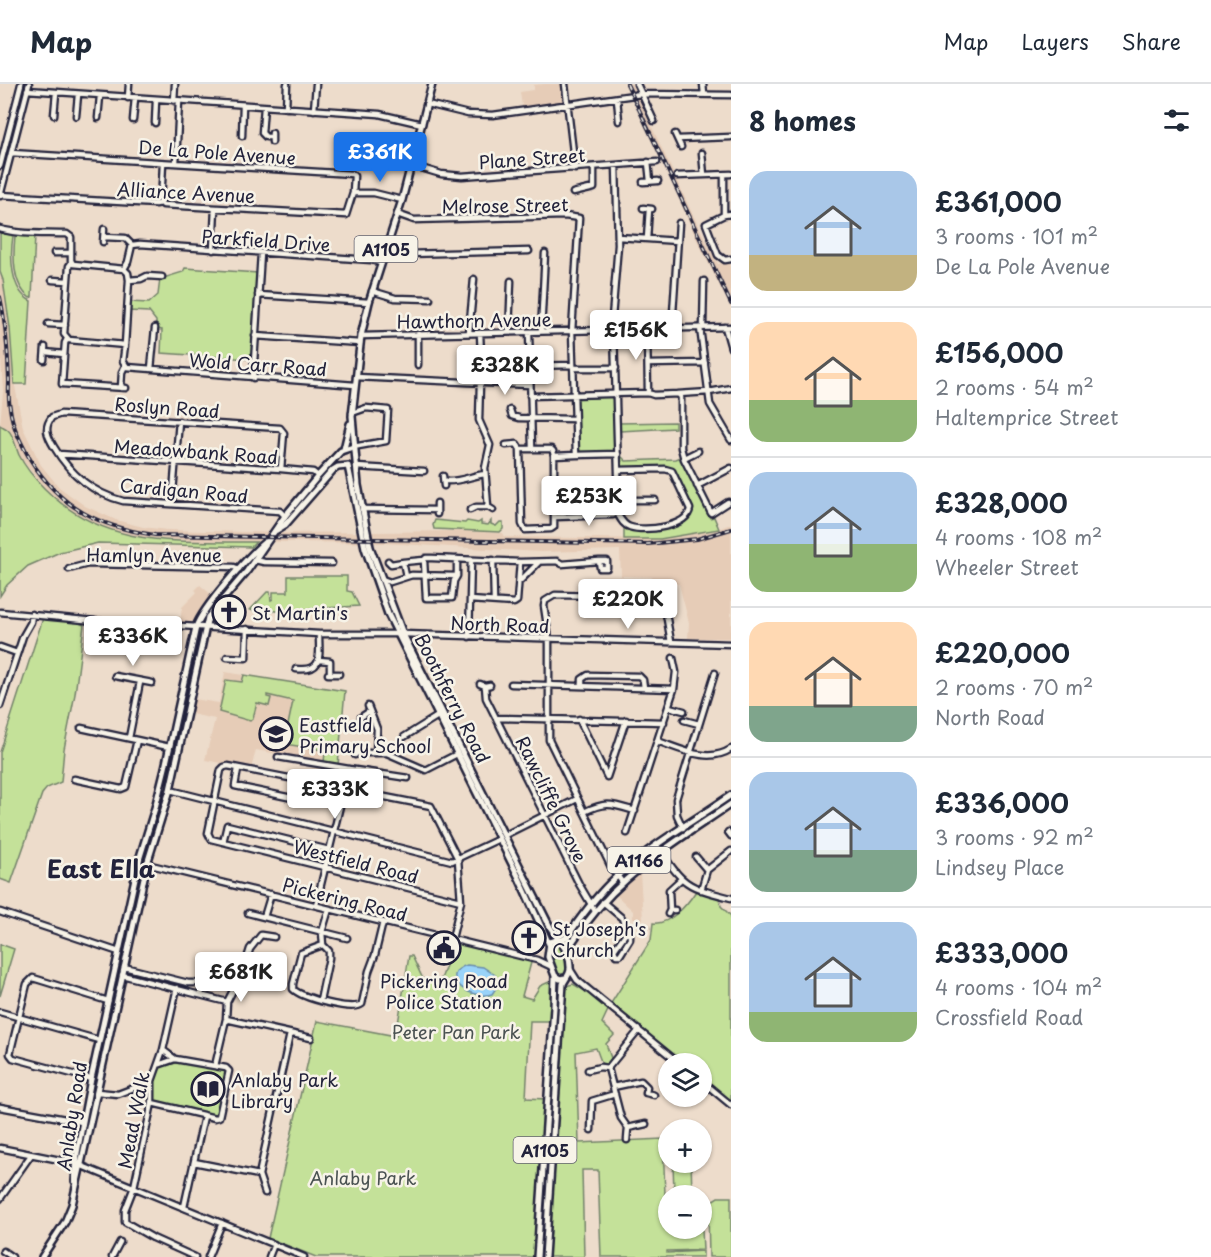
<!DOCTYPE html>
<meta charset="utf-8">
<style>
:root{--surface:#fff;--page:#f6f6f7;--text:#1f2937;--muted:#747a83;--line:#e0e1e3;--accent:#1a73e8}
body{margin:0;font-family:"Playpen Sans",sans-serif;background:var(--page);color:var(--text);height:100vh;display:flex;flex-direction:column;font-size:22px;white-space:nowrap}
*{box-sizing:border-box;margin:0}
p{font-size:20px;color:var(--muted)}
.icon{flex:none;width:33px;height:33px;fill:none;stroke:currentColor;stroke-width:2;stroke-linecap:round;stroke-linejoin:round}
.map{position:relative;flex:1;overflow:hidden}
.details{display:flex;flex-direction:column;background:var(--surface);width:480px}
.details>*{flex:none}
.controls{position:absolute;left:658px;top:969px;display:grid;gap:12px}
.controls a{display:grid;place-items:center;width:54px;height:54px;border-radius:50%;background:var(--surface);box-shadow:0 2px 4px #0004;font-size:30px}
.price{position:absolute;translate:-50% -51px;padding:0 14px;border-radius:6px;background:#fff;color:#222;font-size:20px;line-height:39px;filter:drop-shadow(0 2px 3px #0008)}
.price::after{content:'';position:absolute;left:50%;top:36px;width:18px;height:14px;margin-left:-9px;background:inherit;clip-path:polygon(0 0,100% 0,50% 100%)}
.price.active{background:var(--accent);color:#fff}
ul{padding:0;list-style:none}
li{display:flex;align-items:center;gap:18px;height:150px;padding:0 18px}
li+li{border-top:2px solid var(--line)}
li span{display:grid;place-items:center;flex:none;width:168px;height:120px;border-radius:18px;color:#555}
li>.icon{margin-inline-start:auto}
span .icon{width:72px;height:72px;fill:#fffc;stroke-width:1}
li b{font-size:26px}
h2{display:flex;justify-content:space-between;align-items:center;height:72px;padding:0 18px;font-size:26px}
header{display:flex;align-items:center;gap:36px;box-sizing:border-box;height:84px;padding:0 30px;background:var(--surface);border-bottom:2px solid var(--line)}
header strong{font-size:28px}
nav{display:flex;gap:33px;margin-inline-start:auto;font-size:21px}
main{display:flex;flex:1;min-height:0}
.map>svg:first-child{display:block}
</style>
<header>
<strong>Map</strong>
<nav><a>Map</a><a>Layers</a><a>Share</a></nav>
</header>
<main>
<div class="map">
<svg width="731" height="1173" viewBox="0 0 731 1173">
<rect width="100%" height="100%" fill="#eddccb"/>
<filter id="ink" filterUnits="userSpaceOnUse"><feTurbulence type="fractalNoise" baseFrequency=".0167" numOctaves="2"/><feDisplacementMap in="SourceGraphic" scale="12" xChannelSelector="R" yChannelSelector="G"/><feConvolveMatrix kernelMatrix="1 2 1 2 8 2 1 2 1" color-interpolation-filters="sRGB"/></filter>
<g filter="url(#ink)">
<path fill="#e6ccb7" d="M544,0h18l2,18 -42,4 -2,-14 14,-2v-5z
M625,0h7l59,127 27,53 11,-2 2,11v35l-34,-68 -52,-119z
M0,188l3,8 7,48 4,53 9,47 18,37 18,22 26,19 31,14 27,7 24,3 115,3 179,-2 42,2 2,4 155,2 55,-9 16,-6v114h-43l1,-15 -10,-39 -12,1 -16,-8 -30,-1 -1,-26 -79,2 -158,-9 -197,-2 -59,-5 -33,-12 -21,-11 -30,-26 -23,-30 -12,-27 -8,-5 3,-34 -3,-48z
M493,269h17v8h19l-1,22 -63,-3 1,-19h27z
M200,501l13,11 -20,26 -13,1 2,-16 15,-15 -2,-2z
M225,588l120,19 -7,74 -82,-15 -5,19 -46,-9 10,-41 -24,-5 3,-15 25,4z
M640,789l3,46h-10v-8l-18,-17z"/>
<path fill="#c4e199" stroke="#73826a" stroke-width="1.5" d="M0,148l13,4c-3,19 -3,55 18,65l-5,83h-12l-4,-56 -7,-48 -3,-8z
M35,151l-3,62 -2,1c-18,-13 -17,-42 -15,-62z
M185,184l73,5 -5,84 -3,2 -89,-6 1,-23 -6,-1v-8l-7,-9 -20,-1v-9l20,1 9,-8 2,-16 23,-7z
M611,313l4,4 2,50 -2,1 -36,1 -3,-55z
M675,338v6l-55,3 -1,-8z
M0,341c3,2 6,3 8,5 6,5 8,19 11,25 6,12 16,24 25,33 60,61 134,53 212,54l-5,5 -153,-4 -38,9 -32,14 -21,19 -7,11z
M621,372l5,5 49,-2 5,-2 30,61 4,-1 5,12 -59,10h-36v-13l7,3 40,-3 18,-9 2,-11 -18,-36 -9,-3h-42l-2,-1z
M435,436l30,3 2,-2 11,2 3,-2v3l7,1 3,-4v3l5,2 4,-4h3v7l-3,3 -66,-3 -1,-4z
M288,492h59v15l5,1 7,14 -82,5 -27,-1 17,-18h3l1,8 2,-1v-7h15z
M43,534l34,4 7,3 -9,69 -11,55 -3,33 -14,6 -5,6 -31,89 -11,-4v-127z
M244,591l101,16 -7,74 -14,-3 1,-9 -2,-3 -39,-6 9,-43 -26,-6v2l4,1 -2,8 -12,-3 -4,15 -3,3 -31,-9 7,-32 16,2z
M696,807l23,7 2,8 10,10v188l-29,-24v-16l-20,-1 -72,-57 -8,17 12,12 -8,9 5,14 -4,7 -5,-1 -6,-16 -20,4 3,91 84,-4 2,56 35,-1 1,1 -32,1v32l33,1 1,21 -36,1v2l36,-2v6h-102l-3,-87h-16l2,87h-36l18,-271 7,-2 37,21 41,-65 2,-17c17,2 34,-18 43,-32z
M455,857l77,18 -10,37 10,3 8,-13 9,-4 4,5 -3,34h-20l-4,77 20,1 -10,158h-220l-48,-19 49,-217 79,15 13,-80h3l11,23 17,3z
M559,859l4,7 4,20v3l-5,3c-12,-5 -14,-21 -8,-32z
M0,860l14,5 -14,47z
M180,978l45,7 2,3 -11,42 -4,1 -58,-15 1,-20 6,-13z
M673,1079h18l1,28 -18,1z
M718,1113h13v60h-22l-1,-49 2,-6z"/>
<path fill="#99d3f9" stroke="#698cad" stroke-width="1.5" d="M467,881l16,2 12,8 3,10 -6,9c-23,7 -55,-19 -25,-29z"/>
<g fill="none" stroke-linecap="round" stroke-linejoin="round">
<defs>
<path id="minor" d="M565,0l10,85
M637,0l17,37
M703,0l1,10
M27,6l352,24 43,10
M128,14l1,-14
M617,14l2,23
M174,17l1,-17
M427,20l41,10 25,1 148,-21 90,1
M264,23l-2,26 4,4h6
M286,24l1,-24
M314,26l2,-26
M54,31l2,-22
M76,32l2,-21
M98,34l2,-22
M133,36l2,-22
M155,39l1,-23
M675,50l6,13
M242,52l1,-31
M678,55l53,-2
M272,58v-9
M702,69l2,22
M648,78l2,19
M176,79l3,-62
M411,81l30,9 21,2 195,-14
M0,82l21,-82
M677,92l54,-2
M643,98l15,-1
M353,109h21l28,7
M573,109l21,-5v-21
M0,111l156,9 5,-1 2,2 183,10 7,-22 1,-17 -2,-2 -341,-21
M0,112l29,-112
M161,119l2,-40
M643,124l9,1
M397,130l17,6 151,-4 14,2 -7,113 4,124 42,-1
M731,130l-7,1 -18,9 12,31 7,5 6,-1
M724,131v-40
M0,145c21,6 45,4 67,5l4,3v24l2,3 51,5 4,4 1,7 -4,65
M104,153l21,1 7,7
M618,153l60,4
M647,155l2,-30
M103,158l1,-13
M386,164l20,6 123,-3
M213,166l2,-42
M54,169h17
M72,178l-3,4 -5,68 5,6 56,5 -2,16 4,6 228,18
M124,185l4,-7 4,-17 8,-1 231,16 10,3
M52,196l16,1
M129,196l12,-1 6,-3 15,1
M372,207l23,7 35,1
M258,211l111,7
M48,240l17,1
M725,243l6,21
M672,244l7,-105
M700,244l10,76 21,36
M703,244l1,-47
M647,245l1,64
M611,246l7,-85 -2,-80
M614,246l5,178 -2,5
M541,247l4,-78
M469,248l5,-53
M509,248l2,-51
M529,248l3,117
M480,249l1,23h10
M255,252l105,7
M361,252l370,-9
M67,255l-2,4 -3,41 64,4
M45,268l19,2
M44,276l1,-13
M648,280l57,-1
M418,281v-31
M529,282l44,-1
M573,284h43
M151,285l4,-41
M356,293l174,8
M253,294l8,-125
M480,299l-1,37 11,25 -5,23 3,39 5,3
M121,304l1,-16 3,-6
M678,310l31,-2 22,-4
M530,312l118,-3 6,2 24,-1 3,3v51l3,11 27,54 17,-11
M510,326l2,6 7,2 56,1
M352,329l14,-5 22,2 -2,31 -33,6
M506,361l11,-1 3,5 2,75 3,6 26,-1 3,-2v-71
M520,365h31l2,2 1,5 22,-1
M59,370l222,15 32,3 5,4
M684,374l14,-7
M356,383l68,4
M281,385l3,-36 -4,-5 -219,-14 -9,3c-9,11 -4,20 2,30 16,27 38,46 69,54l157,10 5,5
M443,392l1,10
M445,397c16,1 25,-5 40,-7
M554,402l64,-2
M697,402l34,-18
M619,416h36
M172,420l7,-83
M362,425l75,1
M470,426l6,-3h12
M617,429c3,5 6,12 13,14 15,5 57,0 60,-18l-18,-38 -7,-2 -47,1
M437,430v-11
M555,433l58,-2 4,-2
M255,476l9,2 68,1
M424,476l2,38h26l2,-17 3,-5
M493,476l1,41
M388,477l3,3 12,-2
M69,485l19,-5 146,3 5,2
M406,492l-3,-14 21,-2 2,-2h6l88,4 37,-1 5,3 37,-3 1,7h7v-7h-8
M382,495l8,3 22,-7 45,1v-17
M520,497l18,-18
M470,516l44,3 3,-2 3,-39
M0,528l95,9 224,13h84l328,10
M469,553l2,-77
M0,563l17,6
M227,573l19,1 1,-29
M319,576l11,1v13
M296,585c28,3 23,-13 23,-35
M328,590h11
M115,592l37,7
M480,600l5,2 5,-1
M511,600l163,5
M485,602l1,12 93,186 16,27
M582,602v-7l6,-4 51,1 4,4 1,8
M0,622l23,-70 8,-14 1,-8
M368,622l9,23 -1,24
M669,623l15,4
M361,633l9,-6
M496,634l168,4
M579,635l28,58 19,-57
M684,636l15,4
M81,644l88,19
M404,653l37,-23
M129,654l11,-56
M657,657c24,8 51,23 74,8
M358,669h29l39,17 31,-16
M355,671l3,-2 -2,-5
M278,673l71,12 -33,136
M238,685l-3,17 76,16
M349,685l59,9
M74,695l47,10 5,-2 11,-47
M170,706l282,71 47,-22
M584,728c22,-11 28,-8 51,-1
M683,744l-6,-13 -1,-16 39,-126
M728,748l3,4
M627,749l47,-144 2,-17 -3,-14
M505,751l72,-36
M223,758l4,-17 102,25
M657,762c27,39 27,40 74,52
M696,773l11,13
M147,780l390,96 13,6
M622,798l-11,-15 -62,-127v-101l-5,-33 1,-5 10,-6 102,2 6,5 2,6 6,34
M701,806l6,-20 24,-19
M603,818l19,16 5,15
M329,825l-7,23 1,13 -22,8 -8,31v5c9,9 60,23 69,15l7,-33 6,-16 8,-33
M670,826l-1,-20 12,-11
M0,828l119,40
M248,829l99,25
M668,830l2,-4h5
M264,833l7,-23
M626,849l4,1v5l-10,16h-4l-2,-5z
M452,855l9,-38 -3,-42 -27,-53 -203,-40 -4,1 -3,3 -13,63 3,6 250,62
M124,883l64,16h13l2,3 -2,9
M570,885l7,11 103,84
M243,887l20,6 1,-3 6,2
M122,891l105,27
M177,904l-14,62 -11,31v22l-18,84 -9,23v12l28,16 42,19
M320,917l9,-43v-7l-6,-6
M0,928l99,28
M226,935l85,19
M158,981l17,-6
M215,982l11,-47 1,-17 16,-31 7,-22 11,-14 13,2
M588,986l12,-3 8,1
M91,995l-78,-21 -3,-4 17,-70 6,-6 75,23
M702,997l29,24
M613,1003l28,-6 6,6 -1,6 8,2
M97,1008l21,2 34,-13
M152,1019l63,15 4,-1 10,-46 -3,-3 -51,-9 -12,-9
M0,1023l82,15
M628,1044l18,-4
M591,1046l1,-29 23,-7
M627,1056l1,-12 -7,-10 -13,-50 31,-38
M0,1064l75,15
M194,1078l65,13
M82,1082l222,91
M265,1109l-6,-18 31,-141
M0,1115l31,-44
M184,1123l20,-91
M3,1167l9,6
M112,1173l8,-15
M208,1173l14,-34
M269,1173l5,-13"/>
<path id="major" d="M432,0l-30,116 -33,102 -8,34 -9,80 6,69 12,62 33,87 146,291c9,17 22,23 21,45 -1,6 -5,9 -7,14l-18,273
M344,365l6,-25
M348,382l17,82 23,66 131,264 30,66
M277,446l8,-5 48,-55 5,-3 10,-1
M559,855l-9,3 -2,15 7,19 5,3 5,-1
M561,856l6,-3c13,-19 27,-38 43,-54 35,-35 81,-60 121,-88
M567,868c5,-12 13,-21 21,-31 37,-50 92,-82 143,-117
M75,1097l2,-28 14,-74 48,-219 16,-52 10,-40 31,-141c7,-20 52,-71 69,-85
M42,1173l23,-35 7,-17 75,-341 23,-74 38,-173 39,-46 38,-55 33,-40 23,-25 12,-4
M537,1173l17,-250 1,-31"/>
</defs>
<use href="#minor" stroke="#22223b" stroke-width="9"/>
<use href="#major" stroke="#22223b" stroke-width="10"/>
<use href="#minor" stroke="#f7f3e8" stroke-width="4.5"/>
<use href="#major" stroke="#f7f3e8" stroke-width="5"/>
<defs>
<path id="rail" d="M627,0l104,220
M0,213c6,27 8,56 9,83 0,9 -1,18 1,28 2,18 11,35 20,51 30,49 69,68 125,76l493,9 49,-5 34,-10"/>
</defs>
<use href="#rail" stroke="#22223b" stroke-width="4"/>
<use href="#rail" stroke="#f7f3e8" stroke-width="1.5" stroke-dasharray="4.5" stroke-linecap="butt"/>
</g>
</g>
<defs>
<symbol id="church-ring" viewBox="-11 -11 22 22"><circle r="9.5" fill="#f7f3e8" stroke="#22223b" stroke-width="1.5"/><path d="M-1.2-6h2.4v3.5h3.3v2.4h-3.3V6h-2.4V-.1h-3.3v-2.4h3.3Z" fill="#22223b"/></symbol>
<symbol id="school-ring" viewBox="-11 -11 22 22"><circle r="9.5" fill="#f7f3e8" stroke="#22223b" stroke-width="1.5"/><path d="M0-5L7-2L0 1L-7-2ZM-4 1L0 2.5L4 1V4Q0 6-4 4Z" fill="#22223b"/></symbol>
<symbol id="civic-ring" viewBox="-11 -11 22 22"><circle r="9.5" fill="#f7f3e8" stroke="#22223b" stroke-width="1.5"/><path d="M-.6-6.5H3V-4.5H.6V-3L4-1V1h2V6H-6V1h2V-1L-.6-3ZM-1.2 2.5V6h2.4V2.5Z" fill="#22223b"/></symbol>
<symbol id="library-ring" viewBox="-11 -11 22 22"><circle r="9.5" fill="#f7f3e8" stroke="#22223b" stroke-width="1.5"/><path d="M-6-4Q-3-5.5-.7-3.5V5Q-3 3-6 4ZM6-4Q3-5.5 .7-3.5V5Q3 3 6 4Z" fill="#22223b"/></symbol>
</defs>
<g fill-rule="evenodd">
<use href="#church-ring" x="210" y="509" width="38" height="38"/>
<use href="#school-ring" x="257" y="631" width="38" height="38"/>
<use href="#church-ring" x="510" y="835" width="38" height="38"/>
<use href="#civic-ring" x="425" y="845" width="38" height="38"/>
<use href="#library-ring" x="189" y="986" width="38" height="38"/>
</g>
<g text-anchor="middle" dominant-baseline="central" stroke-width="5" stroke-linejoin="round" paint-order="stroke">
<g fill="#f7f3e8" stroke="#62616f" stroke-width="1.5">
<rect x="354.5" y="152" width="63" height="26" rx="4.5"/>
<rect x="607.5" y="763" width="63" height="26" rx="4.5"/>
<rect x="513.5" y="1053" width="63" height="26" rx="4.5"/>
</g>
<g font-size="16" font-weight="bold" fill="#22223b">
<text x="386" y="165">A1105</text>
<text x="639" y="776">A1166</text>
<text x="545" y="1066">A1105</text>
</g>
<g font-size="18" fill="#22223b" stroke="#f7f3e8">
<text transform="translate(217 68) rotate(4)">De La Pole Avenue</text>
<text transform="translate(532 74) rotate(-4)">Plane Street</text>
<text transform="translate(186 108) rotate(3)">Alliance Avenue</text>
<text transform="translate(505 121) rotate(-1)">Melrose Street</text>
<text transform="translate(266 156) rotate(4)">Parkfield Drive</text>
<text transform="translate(474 236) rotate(-1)">Hawthorn Avenue</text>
<text transform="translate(258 280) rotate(4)">Wold Carr Road</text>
<text transform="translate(167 323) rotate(4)">Roslyn Road</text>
<text transform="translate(196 367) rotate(4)">Meadowbank Road</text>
<text transform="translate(184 406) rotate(5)">Cardigan Road</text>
<text x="154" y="470">Hamlyn Avenue</text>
<text transform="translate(500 540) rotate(2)">North Road</text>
<text transform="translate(453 614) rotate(63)">Boothferry Road</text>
<text transform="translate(552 715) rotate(64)">Rawcliffe Grove</text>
<text transform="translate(356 777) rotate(14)">Westfield Road</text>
<text transform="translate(345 815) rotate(14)">Pickering Road</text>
<text transform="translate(71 1032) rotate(-81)">Anlaby Road</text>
<text transform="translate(133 1036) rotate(-79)">Mead Walk</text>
</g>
<g font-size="18" fill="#22223b" stroke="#f7f3e8" text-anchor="start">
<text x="252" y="528">St Martin's</text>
<text x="299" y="640">Eastfield<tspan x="299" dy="21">Primary School</tspan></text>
<text x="552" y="844">St Joseph's<tspan x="552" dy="21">Church</tspan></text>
<text x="444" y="896" text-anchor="middle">Pickering Road<tspan x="444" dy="21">Police Station</tspan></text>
<text x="231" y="995">Anlaby Park<tspan x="231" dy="21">Library</tspan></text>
</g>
<g font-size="18" fill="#4a5252" stroke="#f7f3e8">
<text x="456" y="947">Peter Pan Park</text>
<text x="363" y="1093">Anlaby Park</text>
</g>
<g font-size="24" font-weight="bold" fill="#22223b" stroke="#f7f3e8">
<text x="101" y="784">East Ella</text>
</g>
</g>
</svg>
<div class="controls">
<a><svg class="icon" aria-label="layers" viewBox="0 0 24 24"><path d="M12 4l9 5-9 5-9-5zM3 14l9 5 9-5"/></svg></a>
<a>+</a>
<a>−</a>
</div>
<b class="price active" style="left:380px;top:99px">£361K</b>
<b class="price" style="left:636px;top:277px">£156K</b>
<b class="price" style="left:505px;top:312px">£328K</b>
<b class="price" style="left:589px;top:443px">£253K</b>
<b class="price" style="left:628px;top:546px">£220K</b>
<b class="price" style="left:133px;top:583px">£336K</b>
<b class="price" style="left:335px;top:736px">£333K</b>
<b class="price" style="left:241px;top:919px">£681K</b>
</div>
<section class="details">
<h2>8 homes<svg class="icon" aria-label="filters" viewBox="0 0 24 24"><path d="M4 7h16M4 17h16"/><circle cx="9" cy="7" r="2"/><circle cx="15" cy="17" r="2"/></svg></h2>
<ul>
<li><span style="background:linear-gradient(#a9c7e8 70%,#c2b280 0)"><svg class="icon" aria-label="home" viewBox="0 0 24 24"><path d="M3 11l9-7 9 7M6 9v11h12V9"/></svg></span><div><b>£361,000</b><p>3 rooms · 101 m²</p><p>De La Pole Avenue</p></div></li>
<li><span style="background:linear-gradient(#ffd9b3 65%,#8fb573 0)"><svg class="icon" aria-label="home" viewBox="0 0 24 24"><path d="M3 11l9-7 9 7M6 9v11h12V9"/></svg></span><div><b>£156,000</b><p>2 rooms · 54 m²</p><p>Haltemprice Street</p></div></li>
<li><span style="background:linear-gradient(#a9c7e8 60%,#8fb573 0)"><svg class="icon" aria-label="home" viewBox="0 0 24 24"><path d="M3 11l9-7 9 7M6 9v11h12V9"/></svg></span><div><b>£328,000</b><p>4 rooms · 108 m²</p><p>Wheeler Street</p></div></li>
<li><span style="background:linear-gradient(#ffd9b3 70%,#7fa58c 0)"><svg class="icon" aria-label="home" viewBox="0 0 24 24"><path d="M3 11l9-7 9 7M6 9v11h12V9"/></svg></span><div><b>£220,000</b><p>2 rooms · 70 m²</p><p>North Road</p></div></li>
<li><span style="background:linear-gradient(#a9c7e8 65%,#7fa58c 0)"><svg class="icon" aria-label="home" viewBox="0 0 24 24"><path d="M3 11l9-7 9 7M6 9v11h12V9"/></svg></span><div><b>£336,000</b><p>3 rooms · 92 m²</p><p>Lindsey Place</p></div></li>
<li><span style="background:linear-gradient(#a9c7e8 75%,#8fb573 0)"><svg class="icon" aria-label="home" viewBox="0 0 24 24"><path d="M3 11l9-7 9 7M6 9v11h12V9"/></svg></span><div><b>£333,000</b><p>4 rooms · 104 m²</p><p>Crossfield Road</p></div></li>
</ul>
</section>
</main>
